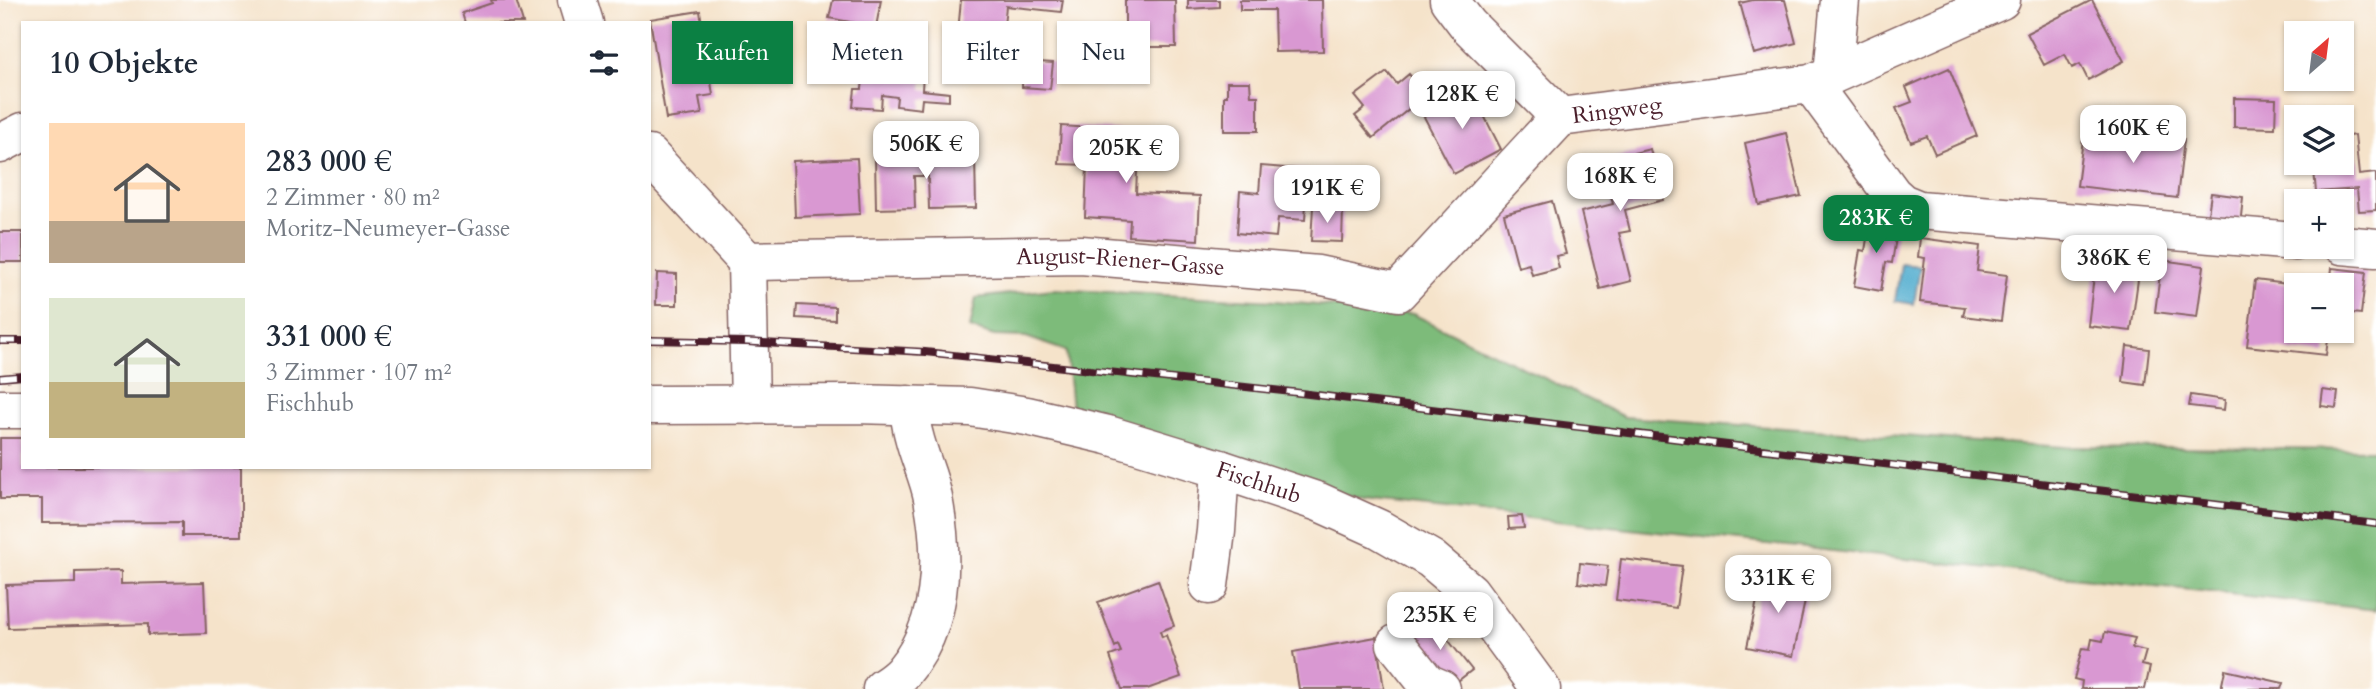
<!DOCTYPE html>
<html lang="de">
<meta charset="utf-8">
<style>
:root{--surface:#fff;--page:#f2f2f3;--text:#1f2937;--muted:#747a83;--accent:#0b8043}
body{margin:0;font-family:Cardo,serif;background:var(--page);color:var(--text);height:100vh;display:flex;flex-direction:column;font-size:26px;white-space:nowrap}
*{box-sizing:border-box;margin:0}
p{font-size:23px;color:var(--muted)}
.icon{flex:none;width:38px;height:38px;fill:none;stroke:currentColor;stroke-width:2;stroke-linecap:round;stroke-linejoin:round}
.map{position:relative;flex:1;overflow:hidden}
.drawer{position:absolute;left:21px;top:21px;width:630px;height:448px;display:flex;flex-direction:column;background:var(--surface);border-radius:0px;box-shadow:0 2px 5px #0004}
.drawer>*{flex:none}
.guide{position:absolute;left:672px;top:21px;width:665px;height:63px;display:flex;gap:14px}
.needle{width:46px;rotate:28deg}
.tools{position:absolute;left:2284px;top:21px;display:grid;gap:14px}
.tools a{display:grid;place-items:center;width:70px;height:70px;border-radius:0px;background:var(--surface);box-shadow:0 2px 5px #0004;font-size:35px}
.price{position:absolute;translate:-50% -60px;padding:0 16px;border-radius:14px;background:#fff;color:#222;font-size:23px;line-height:46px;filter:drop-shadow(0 2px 4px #0008)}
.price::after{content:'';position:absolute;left:50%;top:42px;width:21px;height:16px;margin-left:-10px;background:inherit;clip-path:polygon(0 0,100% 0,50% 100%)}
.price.active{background:var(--accent);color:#fff}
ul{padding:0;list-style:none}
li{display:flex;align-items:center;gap:21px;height:175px;padding:0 28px}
li span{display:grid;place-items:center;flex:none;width:196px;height:140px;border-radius:0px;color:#555}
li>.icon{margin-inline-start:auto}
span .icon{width:84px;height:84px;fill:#fffc;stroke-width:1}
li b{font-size:30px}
h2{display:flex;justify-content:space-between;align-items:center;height:84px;padding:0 28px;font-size:30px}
.tag{padding:0 24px;border-radius:0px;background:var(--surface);box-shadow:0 2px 5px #0004;font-size:24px;line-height:63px}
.tag.active{background:var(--accent);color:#fff}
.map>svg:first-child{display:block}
</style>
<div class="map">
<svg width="2376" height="689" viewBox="0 0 2376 689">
<rect width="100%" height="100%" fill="#fff"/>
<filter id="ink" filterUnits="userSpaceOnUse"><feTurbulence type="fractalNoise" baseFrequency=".0143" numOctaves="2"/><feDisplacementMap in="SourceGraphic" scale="14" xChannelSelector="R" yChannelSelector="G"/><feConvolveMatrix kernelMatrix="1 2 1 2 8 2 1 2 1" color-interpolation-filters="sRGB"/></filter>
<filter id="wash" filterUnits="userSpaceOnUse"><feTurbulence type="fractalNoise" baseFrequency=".00686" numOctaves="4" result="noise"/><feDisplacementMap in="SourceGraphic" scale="28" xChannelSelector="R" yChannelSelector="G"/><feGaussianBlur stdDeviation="1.57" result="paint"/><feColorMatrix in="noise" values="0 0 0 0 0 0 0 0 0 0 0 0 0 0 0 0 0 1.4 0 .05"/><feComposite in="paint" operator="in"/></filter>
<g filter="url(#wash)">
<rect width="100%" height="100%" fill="#f5e3ca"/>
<path fill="#7dbb7a" stroke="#646d52" stroke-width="2" d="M1053,289l222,12 138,13 211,103 440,30 312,3v160l-1014,-110 -290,-92 -6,-57 -40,-14 -32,-1 -24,-8 6,-30z"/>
<path fill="#50acce" stroke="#4d667c" stroke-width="2" d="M1901,264l19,2 -6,38 -19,-3z"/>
<g id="blocks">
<path fill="#d998d2" d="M491,0h25l7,23h-58l-3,-10 30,-10z
M833,0h48l-5,27 -47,-9z
M961,0h102l-2,12 -55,-6 -3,30 -45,-4z
M1125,0h50l1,47h-51z
M1188,0h31v7l-31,2z
M1240,0h82l1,51 -48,1 -1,-42h-34z
M1753,0h32l11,43 -42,11 -14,-51z
M2092,0l32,61 -36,19 -8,-16 -8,4 -7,-14 -21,11 -17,-32z
M700,11l13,84 -14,2 3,17 -36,5 -16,-100z
M1023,61l30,2 -3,26 -28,-2z
M864,68l59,6 -1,16 27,3v8l-27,-2 -1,10 -25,-3 1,-9 -15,-2 -1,14 -28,-2 2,-18h7z
M1949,68l28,68 -42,18 -8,-18 -16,6 -15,-34 16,-6 -6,-15z
M1387,72l10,12 12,-10 17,21 -53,43 -18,-22 10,-8 -10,-12z
M1227,82h23l1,14h7v35h-34v-35h3z
M1470,88l31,61 -47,25 -32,-61z
M2234,98l42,1 -1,29 -41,-1z
M1061,126l78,5 -3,62 64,3 -2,44 -69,-4 1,-16 -45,-3 2,-52 -28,-1z
M2129,127l15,2v6l40,5 -7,58 -100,-12 6,-47 44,6z
M1786,133l15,63 -42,9 -14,-62z
M2355,135l4,40 17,-2v37l-17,1 -2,-22 -41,3 -2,-22 -13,1 -1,-8h42v-26z
M1650,149l13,51 -38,10 5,21 -11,2 12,48 -31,8 -19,-77 32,-8 -11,-43z
M975,155l1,53 -47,1 -1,-33h-14l1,32 -39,1 -1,-52z
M857,158l3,56 -65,3 -2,-56z
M1261,166l47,4 -3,50 -27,-2 -2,19 -39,-4 3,-42 19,2z
M2211,193l32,4 -3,29 -33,-4z
M1552,201l14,53 -10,2 3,12 -27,7 -3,-11 -11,3 -14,-53z
M1313,207l30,2 -1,33 -31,-1z
M1870,220l28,5 -6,38 -6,-1 -5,29 -27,-5 6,-36 5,1z
M0,232h23v30h-23z
M1920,238l60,8 -3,25 30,4 -6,46 -38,-5 2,-9 -45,-5 5,-44 -7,-1z
M2096,259l44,6 -9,66 -43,-5z
M2162,260l42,6 -7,51 -42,-5z
M2332,268l34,4 -5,42 -19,-2v-27h-12z
M657,273l20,1v31h-21z
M2255,280l41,5v46h33l-3,24 -79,-9z
M797,305l38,2v13l-39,-2z
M2127,346l22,3 -4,36 -22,-3z
M2323,390l15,2 -2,16 -15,-2z
M2191,395l34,5 -1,10 -35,-4z
M0,438h23v29h218v69h-59v-14l-140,1v-24h-42z
M1522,516l2,12 -15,1 -1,-12z
M1621,559l61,7 -6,42 -60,-8z
M1580,563l28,3 -3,20 -27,-3z
M121,571v13l83,-2 2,51 -58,2v-11l-140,4 -2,-43 69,-2v-11z
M1763,573l46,10 -16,73 -46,-9z
M1158,580l16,46 -14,5 2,6 4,-2 15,42 -34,12h-25l-12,-33 11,-4 -3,-7 -3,2 -17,-45z
M1430,617l42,53 -22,17 -42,-53z
M2105,632l30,6 -3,10 14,3 -4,14 8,2 -5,22h-64l1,-8 -8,-2 8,-31 8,1 2,-10 11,2z
M1376,637l8,52h-85l-6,-37z
M2225,670l58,13 -2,6h-60z"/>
</g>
</g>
<g filter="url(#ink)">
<use href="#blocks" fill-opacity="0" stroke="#866463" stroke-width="2"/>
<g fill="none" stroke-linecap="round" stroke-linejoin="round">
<defs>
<g id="minor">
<path d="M577,0l7,23"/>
<path id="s1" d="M1449,0l19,25 92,92 251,-33 190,-84"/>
<path d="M1833,74l7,-74"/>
<path d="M1811,84l81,110 10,9 17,7 377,31"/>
<path d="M0,144l23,-12"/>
<path id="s2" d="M649,155l98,106 334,-6 237,20 80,17 162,-175"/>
<path d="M2342,245l34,3"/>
<path d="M747,261l3,144"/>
<path id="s3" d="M649,405l206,-1 115,3 57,9 81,19 112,34 99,33 60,27 52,30 39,33 71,97"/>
<path d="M0,409h23"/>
<path d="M1209,585l7,-54 4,-62"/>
<path d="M1396,644l31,39 14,6"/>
<path d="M882,689c7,-5 15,-10 21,-17 41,-48 41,-116 30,-174 -4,-21 -14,-41 -19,-62 -3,-10 -4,-21 -6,-31"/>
</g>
</defs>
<use href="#minor" stroke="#866463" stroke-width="41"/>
<use href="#minor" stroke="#fff" stroke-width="38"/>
<defs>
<path id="rail" d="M649,340l98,2 178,10 367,40 1084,132
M0,341h23
M0,378l23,-2"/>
</defs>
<use href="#rail" stroke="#4a1f2b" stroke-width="8"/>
<use href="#rail" stroke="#fff" stroke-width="5" stroke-dasharray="16" stroke-linecap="butt"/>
</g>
</g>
<g text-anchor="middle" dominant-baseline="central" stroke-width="5" stroke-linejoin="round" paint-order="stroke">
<g font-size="23" fill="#4a1f2b" stroke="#fff">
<text stroke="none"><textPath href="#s1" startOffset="219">Ringweg</textPath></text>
<text stroke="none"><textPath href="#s2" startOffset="518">August-Riener-Gasse</textPath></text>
<text stroke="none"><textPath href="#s3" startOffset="620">Fischhub</textPath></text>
</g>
</g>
</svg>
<div class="tools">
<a><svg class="needle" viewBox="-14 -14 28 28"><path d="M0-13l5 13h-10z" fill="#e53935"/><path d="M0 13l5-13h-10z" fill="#747a83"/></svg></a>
<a><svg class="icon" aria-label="layers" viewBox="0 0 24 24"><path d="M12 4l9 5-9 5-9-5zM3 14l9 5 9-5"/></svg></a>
<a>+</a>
<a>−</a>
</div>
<b class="price" style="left:1462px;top:131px">128K €</b>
<b class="price" style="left:2133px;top:165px">160K €</b>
<b class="price" style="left:926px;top:181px">506K €</b>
<b class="price" style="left:1126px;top:185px">205K €</b>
<b class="price" style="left:1620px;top:213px">168K €</b>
<b class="price" style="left:1327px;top:225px">191K €</b>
<b class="price active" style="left:1876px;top:255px">283K €</b>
<b class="price" style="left:2114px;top:295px">386K €</b>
<b class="price" style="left:1778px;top:615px">331K €</b>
<b class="price" style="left:1440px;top:652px">235K €</b>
<div class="guide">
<a class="tag active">Kaufen</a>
<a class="tag">Mieten</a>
<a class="tag">Filter</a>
<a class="tag">Neu</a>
</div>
<section class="drawer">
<h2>10 Objekte<svg class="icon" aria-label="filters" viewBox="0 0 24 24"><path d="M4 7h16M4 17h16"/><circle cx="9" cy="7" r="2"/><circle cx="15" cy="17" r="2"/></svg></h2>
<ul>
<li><span style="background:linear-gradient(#ffd9b3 70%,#b9a48a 0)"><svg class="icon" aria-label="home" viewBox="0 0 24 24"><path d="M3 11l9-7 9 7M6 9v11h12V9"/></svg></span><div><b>283 000 €</b><p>2 Zimmer · 80 m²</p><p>Moritz-Neumeyer-Gasse</p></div></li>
<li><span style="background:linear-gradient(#dfe7d0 60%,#c2b280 0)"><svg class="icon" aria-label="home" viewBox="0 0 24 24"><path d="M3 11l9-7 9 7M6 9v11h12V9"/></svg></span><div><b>331 000 €</b><p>3 Zimmer · 107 m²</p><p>Fischhub</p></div></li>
</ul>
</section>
</div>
